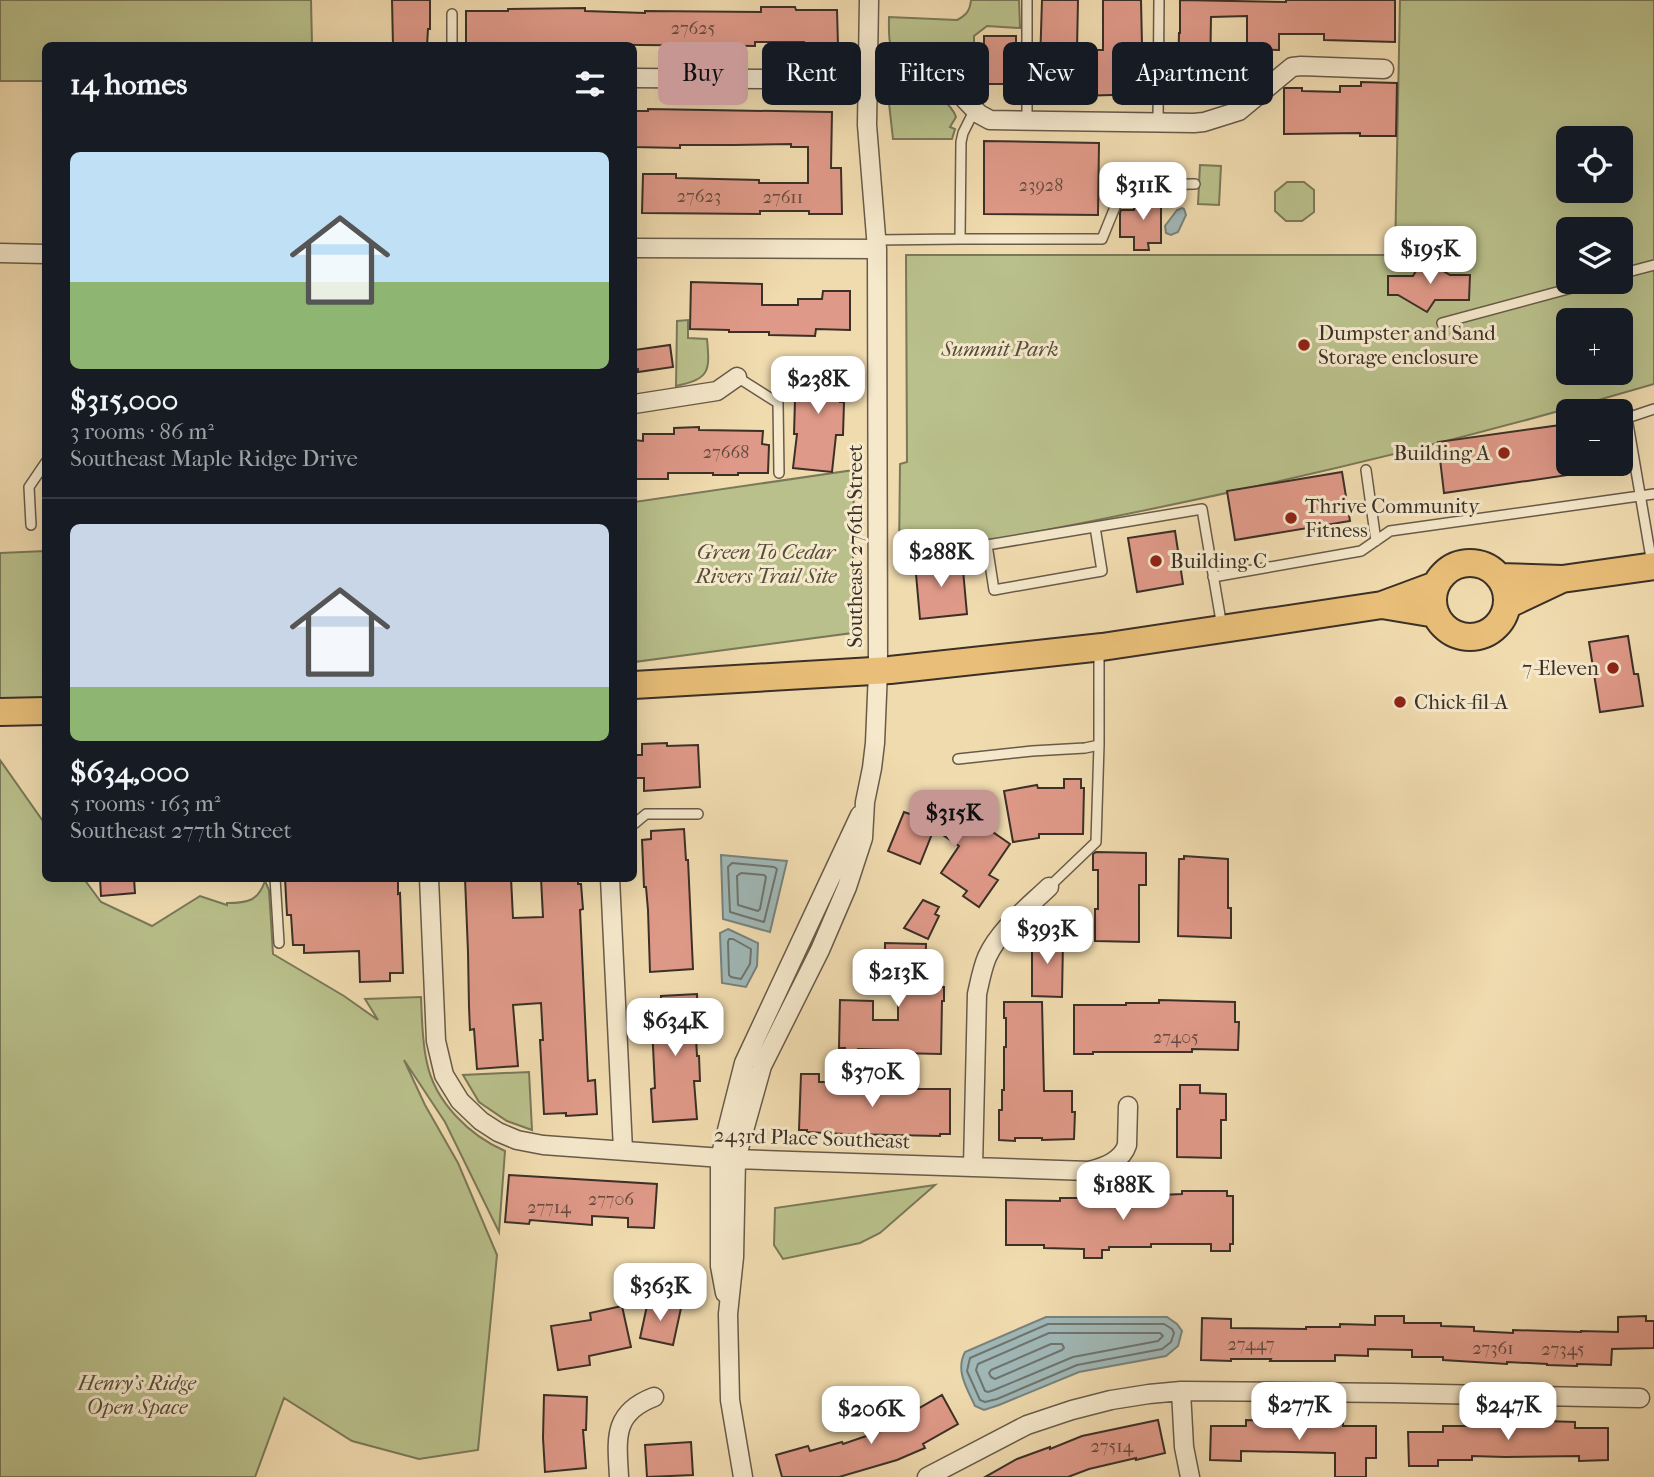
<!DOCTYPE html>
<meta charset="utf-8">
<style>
:root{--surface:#171b24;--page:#242831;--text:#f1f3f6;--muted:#9ea1a6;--line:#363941;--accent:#c59692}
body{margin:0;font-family:"IM FELL French Canon",serif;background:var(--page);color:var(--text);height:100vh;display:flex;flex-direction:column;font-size:26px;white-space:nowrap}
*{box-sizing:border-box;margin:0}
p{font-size:23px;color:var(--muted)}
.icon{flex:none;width:38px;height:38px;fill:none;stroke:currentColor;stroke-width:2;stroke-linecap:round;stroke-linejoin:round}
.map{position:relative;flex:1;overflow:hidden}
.sheet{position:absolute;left:42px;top:42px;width:595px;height:840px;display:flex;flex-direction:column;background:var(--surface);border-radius:10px;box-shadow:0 7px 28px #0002}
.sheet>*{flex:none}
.top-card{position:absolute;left:658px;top:42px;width:665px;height:63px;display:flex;gap:14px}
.tools{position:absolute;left:1556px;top:126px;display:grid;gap:14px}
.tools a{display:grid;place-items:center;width:77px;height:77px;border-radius:10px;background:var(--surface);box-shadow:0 7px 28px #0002;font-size:35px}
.price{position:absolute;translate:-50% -60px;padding:0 16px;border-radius:14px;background:#fff;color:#222;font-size:23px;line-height:46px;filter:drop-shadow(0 2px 4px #0008)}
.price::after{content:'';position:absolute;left:50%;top:42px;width:21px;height:16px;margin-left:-10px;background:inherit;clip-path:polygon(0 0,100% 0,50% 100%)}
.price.selected{background:var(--accent);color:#111}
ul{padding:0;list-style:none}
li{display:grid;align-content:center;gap:14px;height:371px;padding:0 28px}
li+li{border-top:2px solid var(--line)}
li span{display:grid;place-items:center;height:217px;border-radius:10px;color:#555}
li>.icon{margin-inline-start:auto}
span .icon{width:126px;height:126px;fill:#fffc;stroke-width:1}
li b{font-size:30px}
h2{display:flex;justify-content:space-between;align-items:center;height:84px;padding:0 28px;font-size:30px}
.tag{padding:0 24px;border-radius:10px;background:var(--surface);box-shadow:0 7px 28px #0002;font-size:24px;line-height:63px}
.tag.selected{background:var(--accent);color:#111}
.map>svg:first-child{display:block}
</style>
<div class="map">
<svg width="1654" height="1477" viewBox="0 0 1654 1477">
<rect width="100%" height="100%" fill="#f0dbaf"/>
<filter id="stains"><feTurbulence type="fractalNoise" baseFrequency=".00286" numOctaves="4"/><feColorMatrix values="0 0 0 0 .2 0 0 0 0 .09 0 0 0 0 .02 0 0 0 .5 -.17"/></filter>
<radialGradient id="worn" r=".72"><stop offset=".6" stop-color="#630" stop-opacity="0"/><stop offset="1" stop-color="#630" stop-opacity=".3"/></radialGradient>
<path fill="#b9c08b" stroke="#7a7859" stroke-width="2" fill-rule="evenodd" d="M0,0h311l1,45 -266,1 -1,35h-45z
M971,0h48l1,28 -33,-2 -13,10v54c-11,-10 -22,-22 -37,-25 -9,-2 -19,-2 -28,-3 -23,-3 -20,-27 -20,-45l68,3c10,-5 13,-10 14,-20z
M1400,0h254v384c-248,73 -501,129 -755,173l1,-93 7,-2 -1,-207h489zM1568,138h52v53h-52zM1568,229h52v53h-52zM1568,320h52v53h-52z
M918,91c16,3 32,10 38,26l-6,10 5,2 -3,10h-59l-4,-36c9,-10 17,-11 29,-12z
M1200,165l21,1 -2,39 -21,-1z
M1287,182h17l10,8v22l-12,9h-16l-11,-10v-19z
M688,320v18l19,1c3,32 3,40 -31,47l1,-65z
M854,470l-2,163 -218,29v-160z
M45,551v154l-45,2v-154z
M0,760l45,64 1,54 38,1 17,23 51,24 48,-30 27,9v-2c21,0 31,-2 38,-22l4,9 4,64 71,42 34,24 -13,-21 56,-2c1,22 1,45 6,66 8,39 43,73 78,88l-6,81 -54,-110 -41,-62 21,45 33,58 39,92 -19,195 -59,9 -67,-18 -68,-43 -29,79h-255z
M529,1072l3,58 -25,-9 -28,-19 -16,-27z
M935,1185l-55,48 -20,10 -77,16 -9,-14 1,-37z"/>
<path fill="#a0b8b7" stroke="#78827d" stroke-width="2" d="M1182,208l2,1 2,6 -8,17 -7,3 -5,-2 -1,-7 12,-16z
M721,855l66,6 -17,71 -47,-13z
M728,929l30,14 -1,23 -11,21 -24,-4 -2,-50z
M1046,1317h121l10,7 5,7 -4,15 -12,10 -87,16 -80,33 -15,5 -9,-4c-8,-18 -20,-35 -10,-54z"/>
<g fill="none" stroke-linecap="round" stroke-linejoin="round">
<path stroke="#6e746f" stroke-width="2" d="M732,863l42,4 3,2 -13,53 -34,-10 -2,-45z
M741,873l23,2 2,2 -6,32 -2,2 -20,-6 -1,-29z
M729,939h4l18,10 -1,15 -9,15 -10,-2 -2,-2 -1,-33z
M1048,1324h116l8,5 2,4 -3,9 -9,7 -85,16 -80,34 -12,3 -5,-2 -13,-29 3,-13z
M1049,1333h111l3,3 -5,5 -85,16 -79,33 -6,2 -3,-1 -9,-21 2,-6z
M1051,1344h11l2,4 -2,2 -67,29 -4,-2 -2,-4 2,-3z"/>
</g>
<path fill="#df9988" stroke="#3b3027" stroke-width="2" d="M392,0h38v29h-2l-1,17h-34z
M1042,0h36l-1,50h26v-50h38l1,45h9l-1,49 -75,2 -1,2 -35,-2z
M1180,0l106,2v-2h109v42l-71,-2v-6h-45v16l-32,-1v-33l-36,1 -1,60h-32l1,-44h1z
M761,7h34l1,3h41l1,35h-34v-3h-49v4l-115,-1 -48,-1h-53v1h-73v-34h42v-2l77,-1v3l60,2v-2l116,1z
M984,36h32v48h-32z
M1361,82l36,1 -1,53h-36v-3l-76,1v-46h18v3l38,1v-6h21z
M648,109l184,3 -1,56h10l1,46h-33v-3h-49v3l-118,-1 1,-39h33v4l83,2v3h49v-36h-17v-3l-57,1h-54v3l-46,-1v-36h14z
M984,141l115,2 -1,72 -114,-1z
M1134,196h27v47h-13l1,7h-15v-13h-14v-24l1,-3h13z
M1423,259l27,16h20l-1,25h-34l-8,12 -29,-17h-10v-19h25z
M691,282l71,2v21h36v-6h24l1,-8h27v39l-34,-1 -1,7 -46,-1v-3h-40v-2l-39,-1z
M670,345l3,22 -35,5v-3l-4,1v-20z
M799,363h41v39h4l-1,33h-7l-4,37 -39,-4 4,-34h-3l1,-34 4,1z
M1568,424v51l-124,18 -6,-51z
M699,427v3l64,1 -1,13 7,1 -1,28h-30v2h-25v-2h-45v6h-34v-39l9,1v-7h31v-6z
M1342,472l8,49 -115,19 -8,-49z
M1175,531l8,53 -46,8 -9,-54z
M962,559l5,55 -47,5 -5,-56z
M1628,636l6,38h4l5,32 -43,6 -11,-70z
M667,743v3l31,-1 2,42 -56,4v-13h-10v-23h8v-11z
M1064,779h17v9h3l-1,46h-44v4l-26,4 -9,-51 33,-6 1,3h26z
M915,808l40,17 9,-13 46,32 -21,31 9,5 -19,27 -16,-11 4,-5 -26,-18 18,-27 -25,-17 -14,35 -32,-13 16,-39 9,3 -1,-2z
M684,829l2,31h2l5,109 -43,3 -2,-62 -2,-23h-2l-2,-47 9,-1v-8z
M1096,852l50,1v32h-7v57l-44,-1v-32h3v-39h-5v-16z
M1184,856l44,3v49h3v30l-53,-2 1,-77h5z
M100,878h34l1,15 -34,3z
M285,878h113v16l2,-1 3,80h-13v8l-30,1 -1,-31 -55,2v-8h-11l-2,-30h-4z
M465,878h46l2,40 30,-1 -2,-39h37v6h3l2,25 -3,1 8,171 7,-1 2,34 -31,2v-3l-22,1 -4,-74h3l-2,-37 -28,2 5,61 -41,3 -3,-40 -4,1 -1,-23 -1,-55z
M923,900l16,7 -4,7 4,2 -11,23 -24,-11z
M1035,932h20v9h8l-1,56 -30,-1v-45h3z
M885,943l41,1 -1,38h17v5h2v14h-2l-1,53 -46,-1v-3l-37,-1v4h-13v-5h-6l1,-48 33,1v19h25v-42l-13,-1z
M697,994l1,25h-3l2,37h2l1,25h-6l3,38 -44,3 -2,-33 4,-1 -4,-83 10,-1v-8z
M1159,1000l76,2v20h4l-1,28 -46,-1v3h-99v2h-19v-49h52v-2h33z
M1004,1002h38l2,89h28v21h3l-1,27 -32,1v-2h-27v3l-16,-1v-30h3v-20h2v-43h2v-29h-2z
M801,1074h18v8h54v3l37,1v3h40v45h-10v2l-95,-2 -38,-2v-2h-8z
M1180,1085h20v8l26,1v26h-5v38l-44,-1v-48h3z
M509,1175l148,9 -3,44 -26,-1v-9l-36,-2v9l-62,-5 -1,4 -24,-2z
M1182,1191h45v5h6v48h-3v7h-19v-7h-60v3h-42v3h-7v8h-18v-9h-2l-38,-1v-3h-38v-45l54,1v-3h78v-2l44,-2z
M648,1301l33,7 -8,37 -33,-7z
M622,1306l9,41 -42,9 1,9 -32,5 -7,-44 40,-6 -1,-7z
M1375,1316h29v7h37v3l33,1v4l39,2v-3l68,2v-1l37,1v-15l28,-1v5h8v27l-42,1 -1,16 -34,-1v2l-30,-1v-1l-40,-2v2l-64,-4v-3h-31v-7l-44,-1v7l-33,-1v6h-65l1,-2h-40v2l-30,-1 1,-42 29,1v9l75,1v-2h34v-3l35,1z
M544,1395l43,2 -1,33h-3l3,38 -41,4 -2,-34z
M942,1395l16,29 -35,20 2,4 -28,12 -58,17h-57l-6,-22 32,-9 2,5 32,-9 1,2 41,-14 -1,-2 34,-15 -1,-3z
M1343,1419v7h33v32h-10v19h-31v-24l-94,-2v10l-31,-1 1,-34h35v-6l32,1z
M1158,1420l7,33 -29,7v-2l-47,11 -21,8h-83l32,-18 33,-12v2l32,-13z
M1545,1421l30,1v6h33v32l-29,1v-5l-74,1 -33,-1v4h-34v6h-29l-1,-34h35v-6h34v-3l32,1v-1h36z
M691,1442l2,33 -46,2 -2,-32z"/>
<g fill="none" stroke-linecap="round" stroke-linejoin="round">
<defs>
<path id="service" d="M1027,0v121
M452,14v32
M1158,122l1,-122
M960,239h142l22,-54 71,-1
M876,240l84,-1 1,-97 2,-9 12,-24
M1620,274l34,-9
M1442,323l152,-41
M737,377l41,26 1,70
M1366,470l10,71
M31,525l-2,-38 17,-25
M1095,527l7,44 -108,19 -7,-45 215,-36 20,118
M1652,564l-25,-146 27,-9
M1213,577l148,-26 29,-20 264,-37
M958,759l74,-8 53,-3 14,-3v-96
M634,824l12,-10h52
M275,878l4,65
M1049,887l47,-45 3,-97"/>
<path id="minor" d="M634,78l293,2 17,2 11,7 24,25 11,6 204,3 10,-1 35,-11 53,-44 9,-1 83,3
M634,248l243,1
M0,253l46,1
M634,404l83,-13 20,-14
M429,878l7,163 8,34 16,26 21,20 17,11 19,8 26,5 193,14 353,12c15,-4 33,-10 38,-26l1,-39
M610,878l13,272
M973,1167l4,-173c3,-13 5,-25 10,-37 13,-28 40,-49 62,-70
M725,1293l-5,-27v-108l24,-95 116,-248
M1181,1391l3,56 6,30
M619,1477c-2,-38 -7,-64 35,-80
M743,1477l-13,-77 -2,-86 6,-57 2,-98 26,-93 58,-116 27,-63 16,-49 2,-36 7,-34 3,-25 3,-72 -1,-422 -10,-124 2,-125
M927,1477l100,-52 45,-15 39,-10 38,-6 32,-3 211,2 248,5"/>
<path id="primary" d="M1433 600a37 37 0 1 1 74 0a37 37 0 1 1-74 0Z
M1500,577l62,2 -55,26
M1562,579l92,-13
M1436,585l-54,20 54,9
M634,685l256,-15 212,-23 280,-42
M0,712l46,-1"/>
</defs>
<use href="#service" stroke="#685b49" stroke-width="12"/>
<use href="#minor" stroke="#685b49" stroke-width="21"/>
<use href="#primary" stroke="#3b3027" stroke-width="30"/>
<use href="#service" stroke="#f5e8cb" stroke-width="9"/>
<use href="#minor" stroke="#f5e8cb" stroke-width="18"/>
<use href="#primary" stroke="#e8be78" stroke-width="26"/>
</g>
<g fill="#8f2418" stroke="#f5e8cb" stroke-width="2.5">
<circle cx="1304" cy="345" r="7"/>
<circle cx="1504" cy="453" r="7"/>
<circle cx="1291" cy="518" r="7"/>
<circle cx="1156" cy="561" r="7"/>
<circle cx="1613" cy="668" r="7"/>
<circle cx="1400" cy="702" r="7"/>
</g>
<g text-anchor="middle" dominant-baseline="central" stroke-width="6" stroke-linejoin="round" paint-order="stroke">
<g font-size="18" fill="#644a3f">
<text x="693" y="28">27625</text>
<text x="1041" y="185">23928</text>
<text x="699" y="196">27623</text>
<text x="783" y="197">27611</text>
<text x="726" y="452">27668</text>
<text x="1176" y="1037">27405</text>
<text x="611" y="1199">27706</text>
<text x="549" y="1207">27714</text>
<text x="1251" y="1344">27447</text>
<text x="1493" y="1348">27361</text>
<text x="1563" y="1349">27345</text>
<text x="1112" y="1446">27514</text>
</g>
<g font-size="21" fill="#3b3027" stroke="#f5e8cb" text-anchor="start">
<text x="1318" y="333">Dumpster and Sand<tspan x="1318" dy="24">Storage enclosure</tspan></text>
<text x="1490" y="453" text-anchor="end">Building A</text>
<text x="1305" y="506">Thrive Community<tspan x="1305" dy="24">Fitness</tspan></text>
<text x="1170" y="561">Building C</text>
<text x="1599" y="668" text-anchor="end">7-Eleven</text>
<text x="1414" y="702">Chick-fil-A</text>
</g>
<g font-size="21" font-style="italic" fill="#544d3b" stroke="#f5e8cb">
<text x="1000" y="349">Summit Park</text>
<text x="766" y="552">Green To Cedar<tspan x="766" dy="24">Rivers Trail Site</tspan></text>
<text x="137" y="1383">Henry's Ridge<tspan x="137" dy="24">Open Space</tspan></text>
</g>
<g font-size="21" fill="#3b3027" stroke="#f5e8cb">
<text transform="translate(855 546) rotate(-90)">Southeast 276th Street</text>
<text transform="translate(812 1138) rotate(2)">243rd Place Southeast</text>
</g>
</g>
<rect width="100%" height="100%" filter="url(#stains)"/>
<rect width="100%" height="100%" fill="url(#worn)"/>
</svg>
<div class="tools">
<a><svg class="icon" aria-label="locate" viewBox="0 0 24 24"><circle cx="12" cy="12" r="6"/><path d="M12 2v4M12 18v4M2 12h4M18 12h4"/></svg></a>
<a><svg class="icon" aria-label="layers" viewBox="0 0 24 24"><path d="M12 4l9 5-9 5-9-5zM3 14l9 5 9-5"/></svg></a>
<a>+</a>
<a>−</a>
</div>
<b class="price" style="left:1143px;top:222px">$311K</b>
<b class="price" style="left:1430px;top:286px">$195K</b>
<b class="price" style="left:818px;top:416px">$238K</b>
<b class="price" style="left:941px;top:589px">$288K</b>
<b class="price selected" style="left:954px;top:850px">$315K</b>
<b class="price" style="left:1047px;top:966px">$393K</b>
<b class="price" style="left:898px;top:1009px">$213K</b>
<b class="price" style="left:675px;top:1058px">$634K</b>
<b class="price" style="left:872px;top:1109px">$370K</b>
<b class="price" style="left:1123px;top:1222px">$188K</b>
<b class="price" style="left:660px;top:1323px">$363K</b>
<b class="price" style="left:1299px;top:1442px">$277K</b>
<b class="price" style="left:1508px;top:1442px">$247K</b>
<b class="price" style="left:871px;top:1446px">$206K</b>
<div class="top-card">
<a class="tag selected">Buy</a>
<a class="tag">Rent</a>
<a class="tag">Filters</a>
<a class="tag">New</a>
<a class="tag">Apartment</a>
</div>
<section class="sheet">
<h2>14 homes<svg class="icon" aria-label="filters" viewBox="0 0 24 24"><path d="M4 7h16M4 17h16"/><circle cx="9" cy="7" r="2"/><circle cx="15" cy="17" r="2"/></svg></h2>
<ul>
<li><span style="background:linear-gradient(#bfe0f5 60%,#8fb573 0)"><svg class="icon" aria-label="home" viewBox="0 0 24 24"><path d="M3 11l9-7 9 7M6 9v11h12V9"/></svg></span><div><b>$315,000</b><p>3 rooms · 86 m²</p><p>Southeast Maple Ridge Drive</p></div></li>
<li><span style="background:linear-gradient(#c9d6e8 75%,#8fb573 0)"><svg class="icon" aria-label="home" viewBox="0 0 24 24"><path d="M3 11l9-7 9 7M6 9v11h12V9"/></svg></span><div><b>$634,000</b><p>5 rooms · 163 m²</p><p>Southeast 277th Street</p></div></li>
</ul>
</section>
</div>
